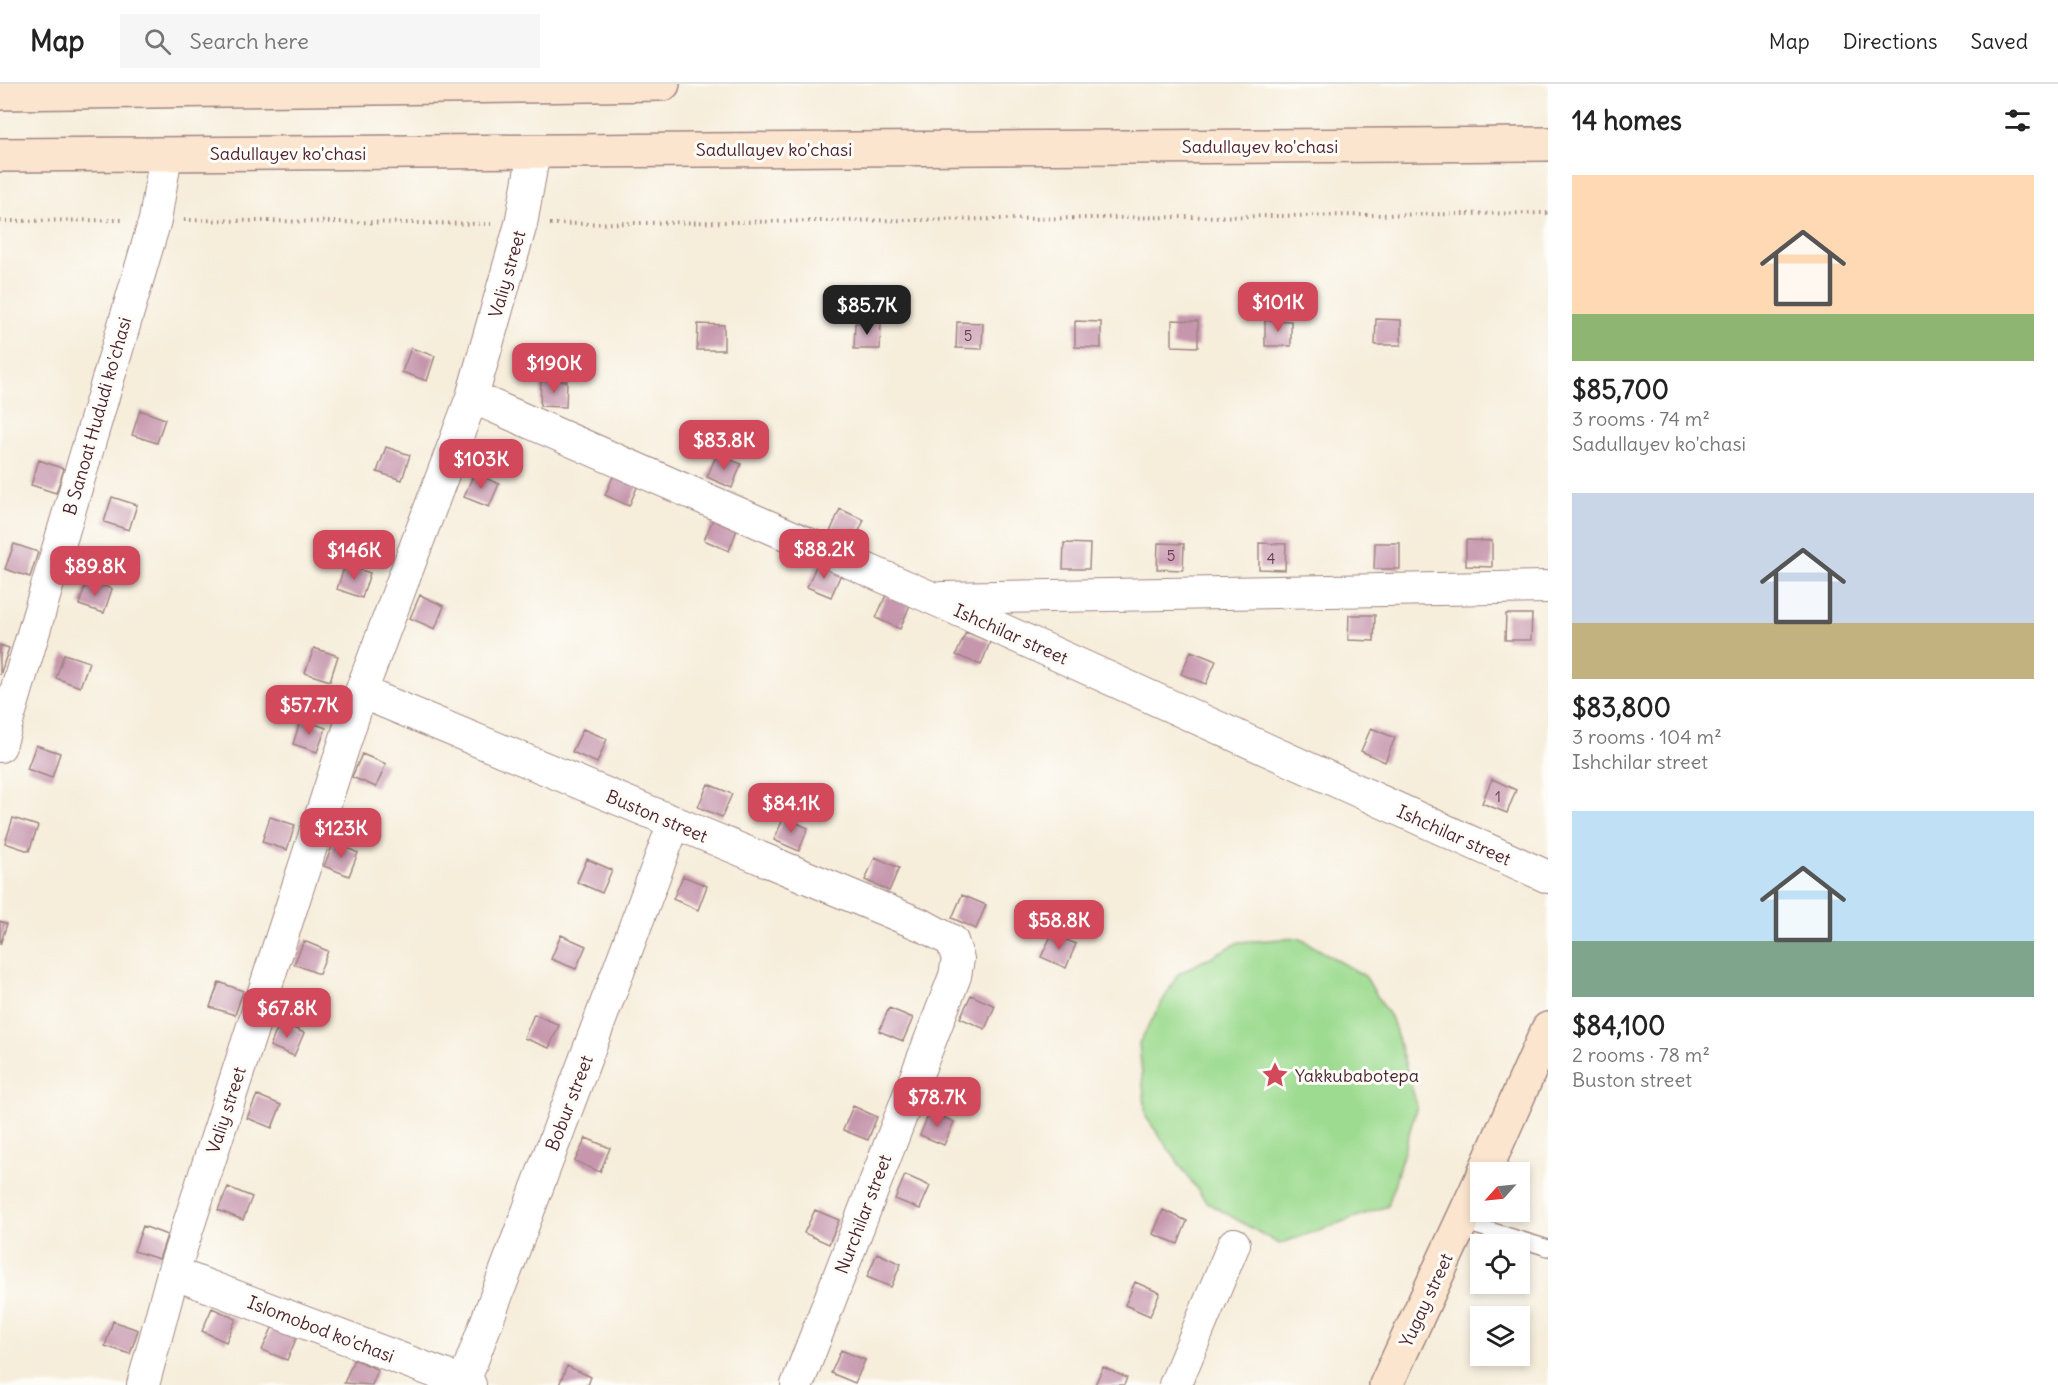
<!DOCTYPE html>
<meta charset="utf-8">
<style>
:root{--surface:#fff;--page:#f6f6f6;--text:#222;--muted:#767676;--line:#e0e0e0;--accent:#d1495b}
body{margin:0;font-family:Delius,sans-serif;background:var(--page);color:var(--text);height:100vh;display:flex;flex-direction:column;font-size:22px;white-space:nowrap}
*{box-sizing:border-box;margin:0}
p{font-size:20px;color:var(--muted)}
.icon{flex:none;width:33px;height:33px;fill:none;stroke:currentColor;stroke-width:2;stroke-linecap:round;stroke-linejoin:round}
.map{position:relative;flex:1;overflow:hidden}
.drawer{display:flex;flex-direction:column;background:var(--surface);width:510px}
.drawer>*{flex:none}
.needle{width:39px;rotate:243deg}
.buttons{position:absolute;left:1470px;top:1078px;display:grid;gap:12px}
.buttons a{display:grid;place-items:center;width:60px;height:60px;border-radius:0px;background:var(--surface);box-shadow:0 3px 9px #0003;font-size:30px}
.price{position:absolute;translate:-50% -51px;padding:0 14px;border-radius:12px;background:var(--accent);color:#fff;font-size:20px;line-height:39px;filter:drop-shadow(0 2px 3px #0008)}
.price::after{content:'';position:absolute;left:50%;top:36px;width:18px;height:14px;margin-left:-9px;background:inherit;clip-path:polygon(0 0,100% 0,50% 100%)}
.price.selected{background:#222;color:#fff}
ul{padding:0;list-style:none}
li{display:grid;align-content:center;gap:12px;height:318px;padding:0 24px}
li span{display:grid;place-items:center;height:186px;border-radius:0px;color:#555}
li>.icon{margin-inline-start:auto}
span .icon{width:108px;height:108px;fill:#fffc;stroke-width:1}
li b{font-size:26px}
h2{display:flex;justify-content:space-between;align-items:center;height:72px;padding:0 24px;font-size:26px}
header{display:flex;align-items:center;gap:36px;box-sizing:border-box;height:84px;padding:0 30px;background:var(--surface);border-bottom:2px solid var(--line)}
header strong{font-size:28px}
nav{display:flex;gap:33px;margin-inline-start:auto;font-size:21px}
.search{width:420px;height:54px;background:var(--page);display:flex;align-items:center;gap:15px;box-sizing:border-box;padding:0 21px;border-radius:0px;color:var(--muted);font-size:22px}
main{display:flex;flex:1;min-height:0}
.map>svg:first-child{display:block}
</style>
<header>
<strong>Map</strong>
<div class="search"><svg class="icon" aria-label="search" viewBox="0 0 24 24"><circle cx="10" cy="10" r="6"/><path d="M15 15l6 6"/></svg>Search here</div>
<nav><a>Map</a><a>Directions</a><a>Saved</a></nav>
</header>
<main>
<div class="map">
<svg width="1548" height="1301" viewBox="0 0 1548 1301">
<rect width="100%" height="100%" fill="#fdfcf7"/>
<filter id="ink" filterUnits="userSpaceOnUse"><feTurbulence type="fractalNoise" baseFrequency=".0167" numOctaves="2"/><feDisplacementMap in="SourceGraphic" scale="12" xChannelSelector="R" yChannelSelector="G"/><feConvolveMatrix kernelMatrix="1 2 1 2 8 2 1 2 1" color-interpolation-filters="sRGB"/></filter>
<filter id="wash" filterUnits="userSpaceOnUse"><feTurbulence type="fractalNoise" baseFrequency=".008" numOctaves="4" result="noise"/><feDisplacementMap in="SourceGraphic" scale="24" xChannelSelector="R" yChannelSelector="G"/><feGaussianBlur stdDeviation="1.35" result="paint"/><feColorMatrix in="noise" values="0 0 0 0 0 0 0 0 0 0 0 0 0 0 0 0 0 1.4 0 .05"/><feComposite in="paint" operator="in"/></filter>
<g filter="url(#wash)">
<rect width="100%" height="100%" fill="#f6edda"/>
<path fill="#9ddb90" stroke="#747d5e" stroke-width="1.5" d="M1299,854l66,38 28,46 24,84 -29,100 -109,38 -73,-42 -60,-85 -7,-74 39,-69 61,-32z"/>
<g id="blocks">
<path fill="#c696ad" d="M1376,235l25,1v25h-26z
M1172,236l26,1v26l-26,-1z
M1265,236l26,1v25h-26z
M1075,237l26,1v26l-26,-1z
M957,238l26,1 -1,26 -26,-1z
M855,239h26l-1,26h-26z
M698,240l26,1v25h-27z
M411,264l24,8 -8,25 -25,-9z
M541,296l26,1 -1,26 -26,-1z
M140,326l25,9 -8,24 -25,-8z
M386,363l24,8 -8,25 -25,-8z
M717,370l24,10 -9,24 -25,-11z
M39,376l25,9 -8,24 -25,-8z
M615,388l24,11 -10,23 -24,-11z
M474,389l25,11 -10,23 -25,-10z
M112,413l25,8 -8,25 -25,-8z
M840,425l24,11 -10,23 -24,-11z
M714,433l24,10 -9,24 -25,-11z
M1466,456l26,1v26l-26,-1z
M1064,459l26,1 -1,25h-26z
M1158,459l26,1 -1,26 -26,-1z
M1259,459l27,1 -1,26 -26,-1z
M1375,459h25v26h-26z
M14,460l24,8 -8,25 -25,-8z
M817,480l24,10 -10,23 -24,-10z
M345,481l25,8 -8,25 -25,-9z
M87,496l25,9 -8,24 -25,-8z
M420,511l24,11 -9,23 -25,-11z
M886,511l24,10 -10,24 -24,-11z
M1506,530h26l-1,26h-26z
M1349,531h26l-1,26 -26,-1z
M966,548l24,10 -9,23 -25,-10z
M0,561l9,3 -9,27z
M314,564l24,8 -8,25 -25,-8z
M1191,567l25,10 -10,23 -25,-10z
M64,570l25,8 -9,25 -24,-9z
M301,635l25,9 -9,24 -24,-8z
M1371,644l24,10 -10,24 -24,-11z
M583,645l24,10 -10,24 -25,-11z
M36,661l24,8 -8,25 -25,-9z
M362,670l24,10 -10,23 -24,-10z
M1492,695l24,11 -9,23 -25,-10z
M708,700l24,10 -10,23 -24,-10z
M270,733l25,8 -8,25 -25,-8z
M784,733l24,11 -9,23 -25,-11z
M13,734l25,8 -9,25 -24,-8z
M334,758l24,11 -9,23 -25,-10z
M875,773l24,11 -10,23 -24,-11z
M587,775l25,11 -10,23 -25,-11z
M683,792l24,10 -9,24 -25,-11z
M962,811l24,10 -10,24 -24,-11z
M0,837l7,3 -7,21z
M1052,850l24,10 -10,24 -25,-11z
M561,851l25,11 -10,23 -25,-10z
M304,857l24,10 -9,23 -25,-10z
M219,898l24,9 -8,24 -25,-8z
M971,911l24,11 -10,23 -25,-11z
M889,924l24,10 -10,23 -24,-10z
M534,930l25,11 -10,23 -25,-10z
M280,938l24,11 -10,23 -24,-10z
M257,1011l24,10 -9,23 -25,-10z
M853,1022l24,11 -9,23 -25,-10z
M930,1027l24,11 -10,23 -24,-10z
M586,1054l24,10 -10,24 -25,-11z
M905,1091l25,11 -10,23 -25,-10z
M228,1103l24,10 -9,23 -25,-10z
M815,1126l24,10 -10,24 -25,-11z
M1163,1126l24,11 -9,23 -25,-10z
M143,1142l24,9 -8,24 -25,-8z
M877,1169l24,11 -10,23 -24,-10z
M1135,1198l25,11 -10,23 -25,-11z
M212,1224l24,11 -10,23 -24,-11z
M113,1237l25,9 -8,24 -25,-8z
M273,1242l24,11 -10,23 -25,-10z
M841,1266l24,10 -10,23 -24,-10z
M354,1275l24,11 -6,15 -28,-2z
M567,1282l24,11 -3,8h-29z
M1103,1283l24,11 -3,7h-29z"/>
</g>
</g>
<g filter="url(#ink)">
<use href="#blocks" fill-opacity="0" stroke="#a08682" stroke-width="1.5"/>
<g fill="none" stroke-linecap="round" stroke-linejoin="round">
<defs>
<path id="lane" d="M1463,1138l85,26"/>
<path id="street" d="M472,313l460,201 616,279
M942,514l606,-11
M361,608l563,234 28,15 6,18 -3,17 -158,409
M0,662l155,-526 11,-66
M173,1189l297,112
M464,1298l210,-559
M143,1301l30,-112 188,-581 111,-295 49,-173 13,-72
M1175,1301l59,-141"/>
<path id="secondary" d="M0,9l663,-9
M0,71l1548,-11
M1484,1089l64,-144
M1386,1301l94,-203"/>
</defs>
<use href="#lane" stroke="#a08682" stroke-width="18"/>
<use href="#street" stroke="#a08682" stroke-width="34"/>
<use href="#secondary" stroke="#a08682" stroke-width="36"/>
<path stroke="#a08682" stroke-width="4" stroke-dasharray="1.5 4.5" stroke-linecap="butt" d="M184,136l307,4
M0,137l125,-1
M550,140l998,-11"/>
<use href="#lane" stroke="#fff" stroke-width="15"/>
<use href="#street" stroke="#fff" stroke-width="32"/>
<use href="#secondary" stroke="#fce5cf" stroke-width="33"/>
</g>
</g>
<defs>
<symbol id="sight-bare" viewBox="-9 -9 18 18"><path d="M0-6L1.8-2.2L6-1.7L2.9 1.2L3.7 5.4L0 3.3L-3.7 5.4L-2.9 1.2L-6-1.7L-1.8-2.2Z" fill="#d1495b" stroke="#fdfcf7" stroke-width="2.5" paint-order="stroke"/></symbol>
</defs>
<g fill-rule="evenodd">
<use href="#sight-bare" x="1256" y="972" width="38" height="38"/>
</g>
<g text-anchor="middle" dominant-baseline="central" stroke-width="6" stroke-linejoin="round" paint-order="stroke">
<g font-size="15" fill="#693d4c">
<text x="968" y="251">5</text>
<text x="1171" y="471">5</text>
<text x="1271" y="474">4</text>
<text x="1498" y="712">1</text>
</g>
<g font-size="18" fill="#4a1f2b" stroke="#fdfcf7">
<text x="1260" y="62">Sadullayev ko'chasi</text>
<text x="774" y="65">Sadullayev ko'chasi</text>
<text x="288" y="69">Sadullayev ko'chasi</text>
<text transform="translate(507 190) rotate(-74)">Valiy street</text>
<text transform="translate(97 332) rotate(-74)">B Sanoat Hududi ko'chasi</text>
<text transform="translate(1011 550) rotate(24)">Ishchilar street</text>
<text transform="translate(657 732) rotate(23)">Buston street</text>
<text transform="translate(1454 751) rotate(24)">Ishchilar street</text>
<text transform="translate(569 1019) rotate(-69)">Bobur street</text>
<text transform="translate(226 1026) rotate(-72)">Valiy street</text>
<text transform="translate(863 1130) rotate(-69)">Nurchilar street</text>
<text transform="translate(1426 1216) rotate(-65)">Yugay street</text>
<text transform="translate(321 1245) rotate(21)">Islomobod ko'chasi</text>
</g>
<g font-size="18" fill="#4a1f2b" stroke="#fdfcf7" text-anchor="start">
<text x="1295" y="991">Yakkubabotepa</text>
</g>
</g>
</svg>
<div class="buttons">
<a><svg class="needle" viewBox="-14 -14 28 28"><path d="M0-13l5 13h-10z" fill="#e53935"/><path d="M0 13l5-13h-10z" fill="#767676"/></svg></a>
<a><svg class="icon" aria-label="locate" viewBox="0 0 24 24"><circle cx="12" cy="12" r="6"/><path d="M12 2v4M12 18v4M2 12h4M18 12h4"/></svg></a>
<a><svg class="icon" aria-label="layers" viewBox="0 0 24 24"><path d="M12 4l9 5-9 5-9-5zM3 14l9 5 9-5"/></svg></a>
</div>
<b class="price" style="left:1278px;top:249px">$101K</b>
<b class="price selected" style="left:867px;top:252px">$85.7K</b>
<b class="price" style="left:554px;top:310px">$190K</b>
<b class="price" style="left:724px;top:387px">$83.8K</b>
<b class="price" style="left:481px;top:406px">$103K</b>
<b class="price" style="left:824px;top:496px">$88.2K</b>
<b class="price" style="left:354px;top:497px">$146K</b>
<b class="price" style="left:95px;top:513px">$89.8K</b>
<b class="price" style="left:309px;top:652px">$57.7K</b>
<b class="price" style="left:791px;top:750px">$84.1K</b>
<b class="price" style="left:341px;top:775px">$123K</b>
<b class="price" style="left:1059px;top:867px">$58.8K</b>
<b class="price" style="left:287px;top:955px">$67.8K</b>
<b class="price" style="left:937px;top:1044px">$78.7K</b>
</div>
<section class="drawer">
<h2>14 homes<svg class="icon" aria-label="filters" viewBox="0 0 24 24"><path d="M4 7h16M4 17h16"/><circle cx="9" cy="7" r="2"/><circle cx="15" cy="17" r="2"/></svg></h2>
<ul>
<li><span style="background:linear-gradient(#ffd9b3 75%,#8fb573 0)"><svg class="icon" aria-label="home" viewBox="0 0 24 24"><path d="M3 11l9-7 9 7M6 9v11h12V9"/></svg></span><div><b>$85,700</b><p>3 rooms · 74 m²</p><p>Sadullayev ko'chasi</p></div></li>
<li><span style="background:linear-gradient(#c9d6e8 70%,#c2b280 0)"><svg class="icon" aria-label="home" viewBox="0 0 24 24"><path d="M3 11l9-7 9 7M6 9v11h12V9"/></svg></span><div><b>$83,800</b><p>3 rooms · 104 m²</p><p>Ishchilar street</p></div></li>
<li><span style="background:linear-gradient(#bfe0f5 70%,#7fa58c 0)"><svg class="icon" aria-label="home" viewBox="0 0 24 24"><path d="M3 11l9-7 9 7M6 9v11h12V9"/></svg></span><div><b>$84,100</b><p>2 rooms · 78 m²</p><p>Buston street</p></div></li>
</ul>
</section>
</main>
